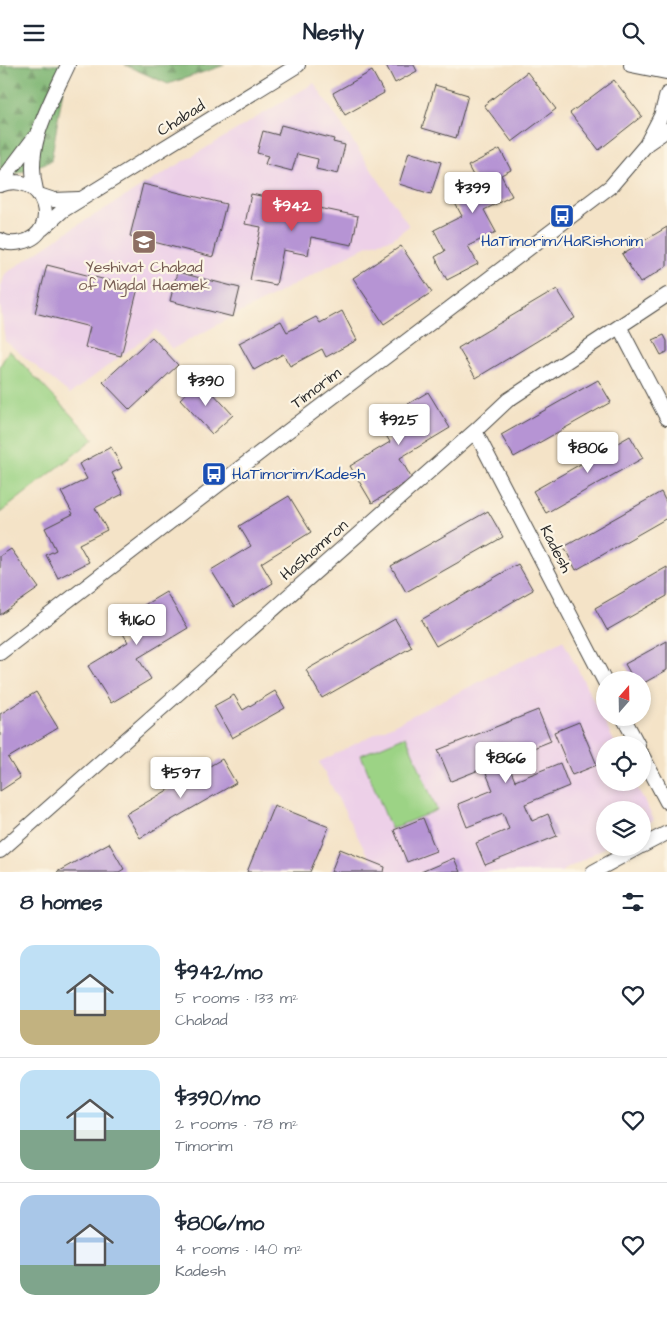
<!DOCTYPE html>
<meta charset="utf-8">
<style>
:root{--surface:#fff;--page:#f2f2f3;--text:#1f2937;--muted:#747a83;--line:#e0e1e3;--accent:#d1495b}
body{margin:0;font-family:"Architects Daughter",sans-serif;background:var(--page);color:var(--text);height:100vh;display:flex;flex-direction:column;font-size:19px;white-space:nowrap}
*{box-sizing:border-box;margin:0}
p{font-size:16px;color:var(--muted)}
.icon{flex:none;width:28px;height:28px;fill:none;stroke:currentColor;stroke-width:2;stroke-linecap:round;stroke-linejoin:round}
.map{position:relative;height:807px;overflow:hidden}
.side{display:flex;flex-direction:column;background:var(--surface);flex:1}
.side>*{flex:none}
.needle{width:32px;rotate:20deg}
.controls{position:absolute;left:596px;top:606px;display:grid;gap:10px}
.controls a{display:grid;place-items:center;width:55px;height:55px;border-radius:50%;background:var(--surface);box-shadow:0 2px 8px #0003;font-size:25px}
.price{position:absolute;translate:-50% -42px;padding:0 11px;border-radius:5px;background:#fff;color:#222;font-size:16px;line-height:32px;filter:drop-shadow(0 1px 2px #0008)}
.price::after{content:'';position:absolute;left:50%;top:30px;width:15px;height:11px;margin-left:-8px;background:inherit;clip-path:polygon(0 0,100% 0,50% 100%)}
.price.active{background:var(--accent);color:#fff}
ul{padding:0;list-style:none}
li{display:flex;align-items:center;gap:15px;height:125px;padding:0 20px}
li+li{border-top:1px solid var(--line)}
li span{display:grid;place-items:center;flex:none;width:140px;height:100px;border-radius:15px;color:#555}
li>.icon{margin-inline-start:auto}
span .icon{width:60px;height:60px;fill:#fffc;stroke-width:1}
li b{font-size:21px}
h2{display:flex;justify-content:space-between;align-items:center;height:60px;padding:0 20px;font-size:21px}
header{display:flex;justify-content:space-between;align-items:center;height:65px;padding:0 20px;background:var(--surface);font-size:22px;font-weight:700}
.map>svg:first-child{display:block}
</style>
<header><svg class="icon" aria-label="menu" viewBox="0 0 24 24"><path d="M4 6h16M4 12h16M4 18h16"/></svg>Nestly<svg class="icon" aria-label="search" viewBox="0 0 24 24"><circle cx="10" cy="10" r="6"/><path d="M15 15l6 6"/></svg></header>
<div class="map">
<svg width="667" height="807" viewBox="0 0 667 807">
<defs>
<pattern id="forest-firs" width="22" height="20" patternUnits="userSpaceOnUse" patternTransform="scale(1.25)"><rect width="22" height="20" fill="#7db572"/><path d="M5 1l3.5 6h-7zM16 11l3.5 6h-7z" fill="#67935e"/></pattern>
</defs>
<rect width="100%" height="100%" fill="#fcf5e5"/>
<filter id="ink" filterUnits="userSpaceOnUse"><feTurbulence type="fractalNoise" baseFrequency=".02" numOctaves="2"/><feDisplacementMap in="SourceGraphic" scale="10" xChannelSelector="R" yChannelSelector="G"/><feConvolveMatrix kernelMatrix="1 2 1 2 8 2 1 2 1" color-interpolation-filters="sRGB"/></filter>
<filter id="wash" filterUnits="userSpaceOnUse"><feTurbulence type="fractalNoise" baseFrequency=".0096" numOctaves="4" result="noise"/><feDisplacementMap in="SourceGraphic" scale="20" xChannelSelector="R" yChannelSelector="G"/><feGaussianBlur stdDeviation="1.12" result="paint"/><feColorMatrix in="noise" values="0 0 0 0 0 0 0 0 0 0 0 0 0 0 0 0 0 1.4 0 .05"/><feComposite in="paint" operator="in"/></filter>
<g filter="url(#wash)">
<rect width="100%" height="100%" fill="#f4e3c7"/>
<path fill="#edd0e8" d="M314,18l95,143 -17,13 -22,5 -198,105 -16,-19 -86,64 -65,-53 -5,-37 1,-17 4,-13 68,-46z
M563,575l53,105h-11v38h30l19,37 -11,6 -1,-16h-37v37l-44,25h-185l-57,-110z"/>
<path fill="url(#forest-firs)" stroke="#54704e" d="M0,0h67l-16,96 -41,15 -10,9z
M125,0h100l-57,19z"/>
<path fill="#9cd385" stroke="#647f58" d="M9,285l85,89 -94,74v-147z
M406,671l31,74 -46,19 -30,-74z"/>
<g id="blocks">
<path fill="#b694d4" d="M386,0h28l3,6 -22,12z
M372,6l12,22 -39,22 -12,-22z
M527,7l29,37 -44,33 -28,-37z
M614,15l28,36 -43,34 -29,-37z
M435,20l33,10 -12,43 -34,-10z
M281,60l53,14 -1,3 12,3 -7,29 -22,-5 2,-10 -21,-5 -5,17 -27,-7 3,-8 -11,-3 6,-22 15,4z
M500,84l11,21 -10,5 11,21 -28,14 12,22 -28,14 10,18 -31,16 -12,-23 10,-6 -11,-21 28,-14 -12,-22 26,-13 -8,-15z
M409,87l32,10 -10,32 -32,-10z
M143,119l83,20 -13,53 -83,-21z
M251,129l107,22 -6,29 -41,-8 -3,18 -25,-5 -7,35 -26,-5 11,-53 -16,-3z
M667,162v39l-27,17 -18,-29z
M401,181l31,46 -48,32 -31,-46z
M47,200l91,23 -17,68 -36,-9 5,-20 -55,-14z
M177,207l63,16 -7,29 -63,-16z
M557,224l18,29 -99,60 -18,-30z
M342,246l15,29 -31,17 -4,-8 -32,17 -7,-12 -29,16 -15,-27 42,-22 6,11 29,-15 4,6z
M664,270l3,6v11l-6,3 -8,-15z
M152,272l26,28 -48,45 -27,-28z
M201,315l32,35 -21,19 -32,-35z
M598,315l13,22 -97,55 -13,-22z
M428,327l22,36 -50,30 12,21 -40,24 -22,-37 40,-24 -12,-20z
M630,371l13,22 -97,55 -13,-22z
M111,382l11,21 -10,5 11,21 -28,14 12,22 -28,14 10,18 -31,16 -12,-23 10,-5 -11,-22 28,-14 -12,-22 26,-13 -8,-15z
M661,427l6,12v14l-91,52 -12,-23z
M289,431l22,36 -50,31 12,20 -39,24 -23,-37 40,-24 -12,-20z
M488,446l15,26 -97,55 -15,-26z
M11,484l28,39 -39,27v-59z
M518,499l15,26 -97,56 -15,-26z
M667,502v29l-60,34 -12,-22z
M166,527l22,36 -50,30 13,21 -40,24 -23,-37 40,-24 -12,-20z
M395,554l17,28 -90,51 -16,-28z
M667,576v29l-25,14v-4h-8l-9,-16z
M275,626l10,17 -53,30 -18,-32 20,-11 9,15z
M36,627l22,36 -50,30 12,20 -20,13v-77z
M538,645l13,31 -45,18 9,22 45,-18 9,23 -44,18 7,17 16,-7 9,22 -72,29 -9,-22 33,-14 -6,-16 -36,14 -9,-23 35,-14 -9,-22 -33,13 -13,-31z
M579,657l18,43 -25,10 -18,-43z
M222,694l14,24 -96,55 -14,-24z
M274,740l55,22 -19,45h-63z
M423,753l13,33 -29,11 -13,-32z
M109,778l15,26 -5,3h-62z
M340,784l45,18 -1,5h-53z
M454,793l6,14h-39z"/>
</g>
</g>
<g filter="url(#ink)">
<use href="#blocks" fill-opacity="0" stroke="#494742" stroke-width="1"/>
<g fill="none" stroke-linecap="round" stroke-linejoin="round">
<defs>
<path id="minor" d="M631,0l35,7
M648,78l19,-13
M0,118l34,-45
M0,120c45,-17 63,48 22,57 -8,2 -15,2 -22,-2
M36,125c-12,-44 14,-86 32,-125
M39,130l15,5 25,-1
M42,164l20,-18 236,-146
M620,263l47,90
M475,366l130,251
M0,588l288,-222 323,-245 35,-41 15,-29 6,-22
M623,652l15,28
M642,690l25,47
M642,781l25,-13
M0,786l475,-420 33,-31 159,-105
M593,807l46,-25"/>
</defs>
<use href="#minor" stroke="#494742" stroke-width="16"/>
<use href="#minor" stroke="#fff" stroke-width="14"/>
</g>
</g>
<defs>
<symbol id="bus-square" viewBox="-11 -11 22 22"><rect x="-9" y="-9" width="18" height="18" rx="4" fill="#1a4fb4" stroke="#fcf5e5"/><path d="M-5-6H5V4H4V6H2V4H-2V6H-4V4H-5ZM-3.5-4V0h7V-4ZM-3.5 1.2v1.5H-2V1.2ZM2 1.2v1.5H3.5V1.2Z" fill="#fff"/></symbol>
<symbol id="school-square" viewBox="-11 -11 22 22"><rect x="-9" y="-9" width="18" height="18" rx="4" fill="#8d6e63" stroke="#fcf5e5"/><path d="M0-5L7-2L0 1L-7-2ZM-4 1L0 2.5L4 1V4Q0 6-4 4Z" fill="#fff"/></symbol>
</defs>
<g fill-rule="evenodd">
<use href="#bus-square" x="548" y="137" width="28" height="28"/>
<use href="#school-square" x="130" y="163" width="28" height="28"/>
<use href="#bus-square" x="200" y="395" width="28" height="28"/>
</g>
<g text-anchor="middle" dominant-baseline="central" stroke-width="4.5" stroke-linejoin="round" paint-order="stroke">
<g font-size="16" fill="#2b2b2b" stroke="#fcf5e5">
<text transform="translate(181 53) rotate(-32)">Chabad</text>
<text transform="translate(316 323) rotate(-37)">Timorim</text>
<text transform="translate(556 484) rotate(63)">Kadesh</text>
<text transform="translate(314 485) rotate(-41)">HaShomron</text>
</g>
<g font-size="16" fill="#164399" stroke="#fcf5e5">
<text x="562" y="176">HaTimorim/HaRishonim</text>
<text x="232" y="409" text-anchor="start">HaTimorim/Kadesh</text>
</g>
<g font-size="16" fill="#785e54" stroke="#fcf5e5">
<text x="144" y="202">Yeshivat Chabad<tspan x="144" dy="18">of Migdal Haemek</tspan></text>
</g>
</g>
</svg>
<div class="controls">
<a><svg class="needle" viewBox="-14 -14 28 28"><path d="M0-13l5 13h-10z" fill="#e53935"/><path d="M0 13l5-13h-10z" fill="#747a83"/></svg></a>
<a><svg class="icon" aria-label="locate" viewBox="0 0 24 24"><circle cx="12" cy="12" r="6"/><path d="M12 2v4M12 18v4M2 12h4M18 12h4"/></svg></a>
<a><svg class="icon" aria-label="layers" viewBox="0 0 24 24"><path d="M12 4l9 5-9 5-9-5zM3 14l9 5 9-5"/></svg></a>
</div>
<b class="price" style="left:473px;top:149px">$399</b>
<b class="price active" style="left:292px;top:167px">$942</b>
<b class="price" style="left:206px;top:342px">$390</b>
<b class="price" style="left:399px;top:381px">$925</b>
<b class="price" style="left:588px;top:409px">$806</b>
<b class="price" style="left:137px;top:581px">$1,160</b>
<b class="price" style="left:506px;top:719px">$866</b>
<b class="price" style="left:181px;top:734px">$597</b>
</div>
<section class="side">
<h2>8 homes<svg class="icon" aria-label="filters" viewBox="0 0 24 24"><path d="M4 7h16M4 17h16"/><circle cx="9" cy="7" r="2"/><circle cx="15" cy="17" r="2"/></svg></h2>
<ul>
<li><span style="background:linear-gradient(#bfe0f5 65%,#c2b280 0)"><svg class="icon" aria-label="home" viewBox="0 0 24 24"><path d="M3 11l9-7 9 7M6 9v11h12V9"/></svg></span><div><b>$942/mo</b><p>5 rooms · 133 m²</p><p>Chabad</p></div><svg class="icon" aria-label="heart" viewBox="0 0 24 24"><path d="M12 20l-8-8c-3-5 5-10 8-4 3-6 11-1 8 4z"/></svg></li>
<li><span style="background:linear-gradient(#bfe0f5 60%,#7fa58c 0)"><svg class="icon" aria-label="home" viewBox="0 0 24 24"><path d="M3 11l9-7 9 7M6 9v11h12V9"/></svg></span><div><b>$390/mo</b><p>2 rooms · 78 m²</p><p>Timorim</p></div><svg class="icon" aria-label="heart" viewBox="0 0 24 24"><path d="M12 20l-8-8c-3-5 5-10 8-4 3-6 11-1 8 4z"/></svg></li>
<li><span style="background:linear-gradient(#a9c7e8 70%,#7fa58c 0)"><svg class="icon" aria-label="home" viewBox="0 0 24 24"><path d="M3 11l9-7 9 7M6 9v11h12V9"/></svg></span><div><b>$806/mo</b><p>4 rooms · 140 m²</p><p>Kadesh</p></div><svg class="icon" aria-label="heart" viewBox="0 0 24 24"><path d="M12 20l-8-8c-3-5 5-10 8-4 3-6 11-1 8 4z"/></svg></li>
</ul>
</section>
